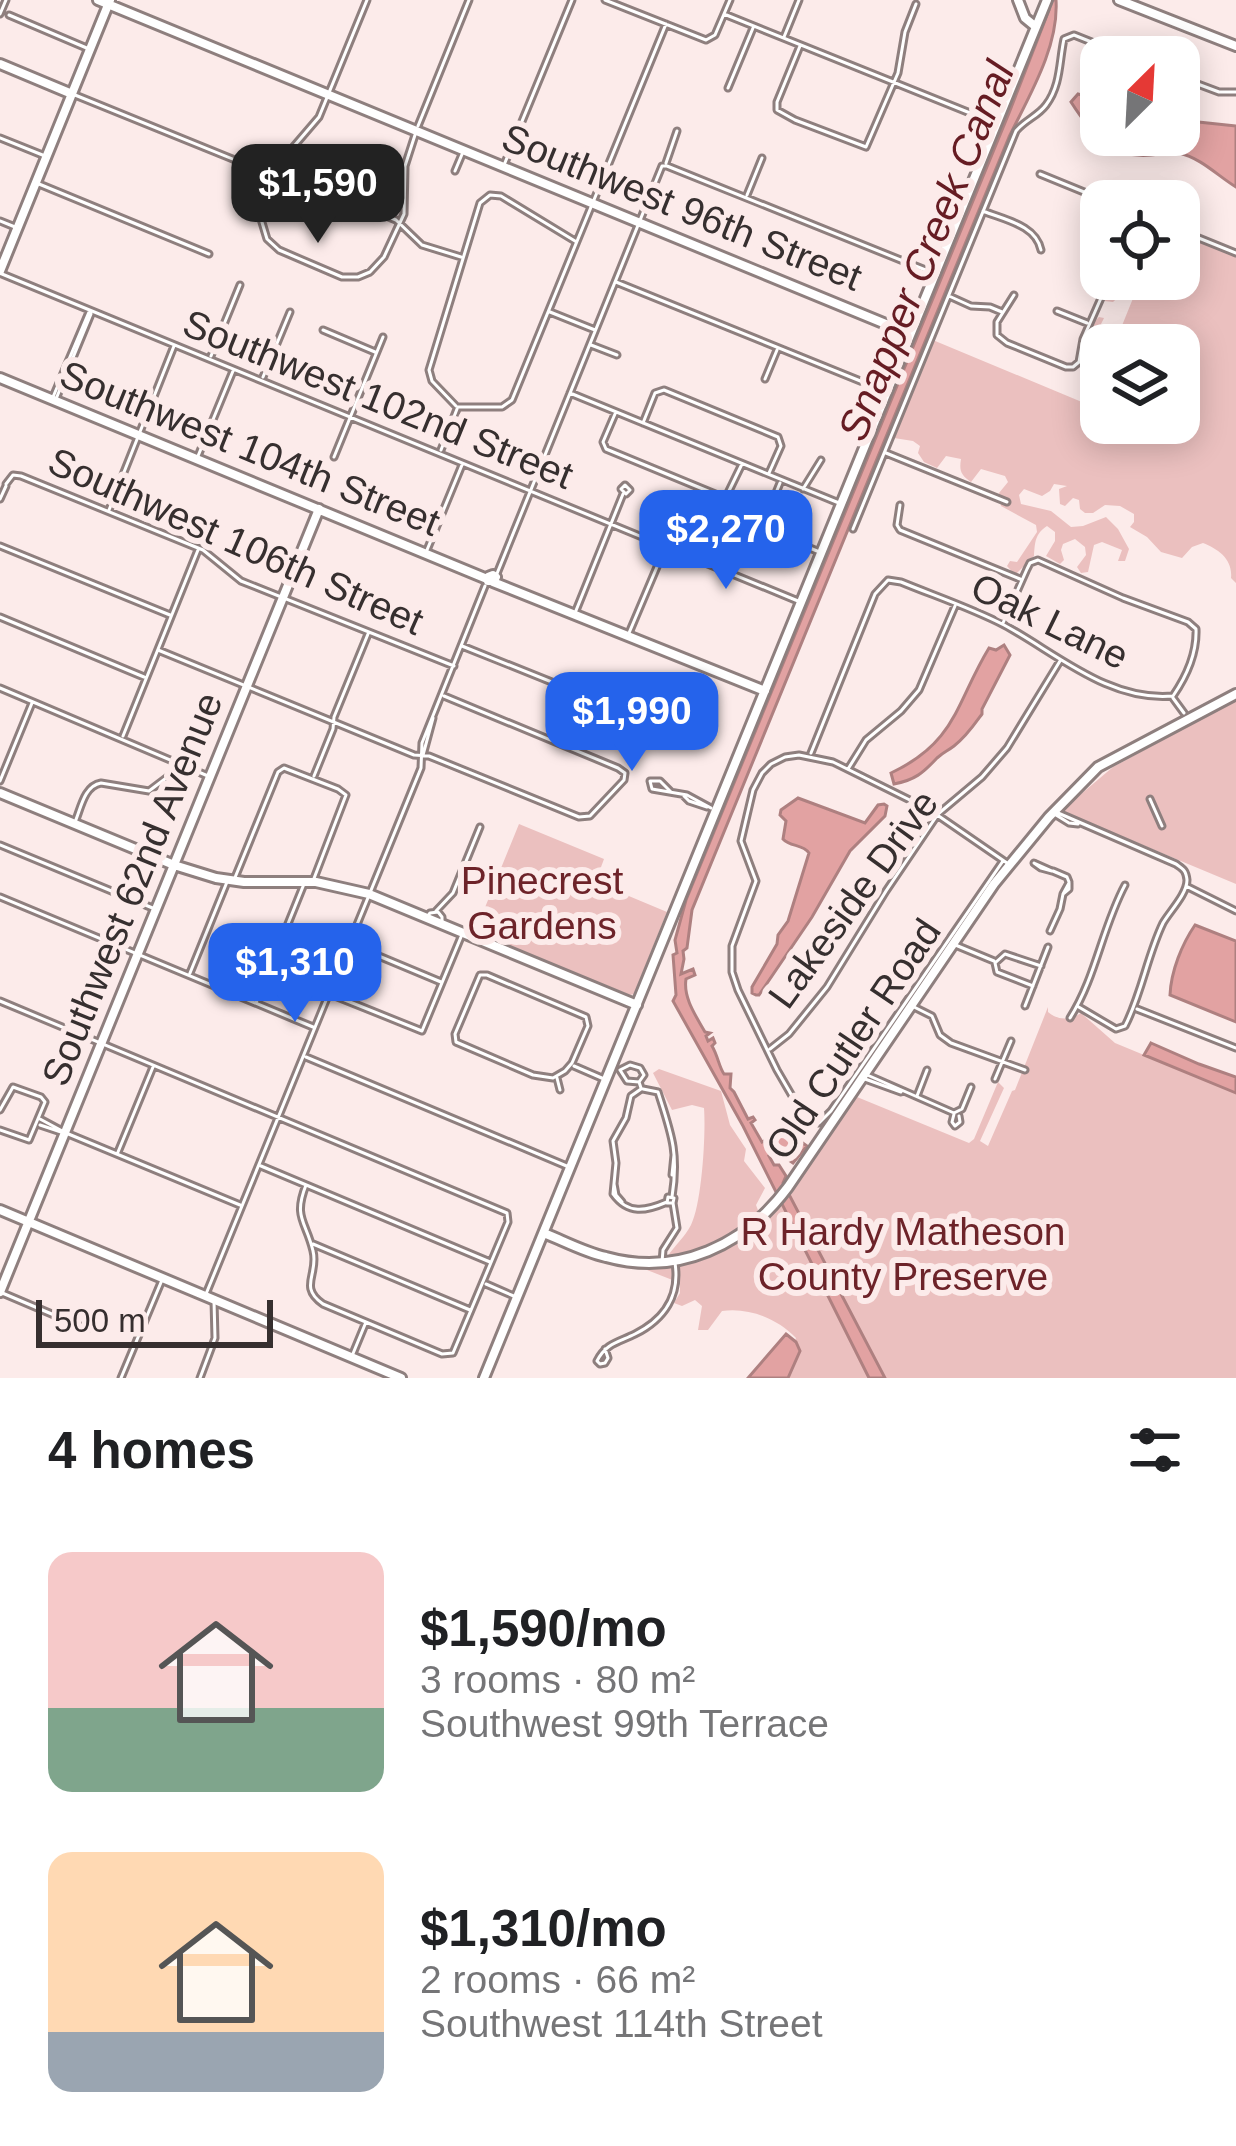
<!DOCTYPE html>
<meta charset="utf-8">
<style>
:root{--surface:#fff;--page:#f6f6f6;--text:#202124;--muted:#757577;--accent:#2563eb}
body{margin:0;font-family:Helvetica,sans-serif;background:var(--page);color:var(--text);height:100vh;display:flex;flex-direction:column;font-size:45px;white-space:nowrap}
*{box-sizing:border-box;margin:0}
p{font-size:39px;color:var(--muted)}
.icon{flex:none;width:66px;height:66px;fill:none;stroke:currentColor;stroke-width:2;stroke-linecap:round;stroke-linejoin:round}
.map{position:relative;height:1378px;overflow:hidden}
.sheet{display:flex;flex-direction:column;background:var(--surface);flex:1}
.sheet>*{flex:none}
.needle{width:78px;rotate:24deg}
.controls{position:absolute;left:1080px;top:36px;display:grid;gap:24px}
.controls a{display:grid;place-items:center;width:120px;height:120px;border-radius:24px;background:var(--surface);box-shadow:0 6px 30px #0003;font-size:60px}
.scale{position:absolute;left:36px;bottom:30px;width:237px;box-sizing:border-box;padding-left:12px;border:6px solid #362f2f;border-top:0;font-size:33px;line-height:42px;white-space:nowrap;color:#362f2f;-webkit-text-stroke:9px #fcebea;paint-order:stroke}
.price{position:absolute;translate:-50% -102px;padding:0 27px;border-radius:24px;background:var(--accent);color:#fff;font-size:39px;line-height:78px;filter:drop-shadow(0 3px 6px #0008)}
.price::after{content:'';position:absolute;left:50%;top:72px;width:36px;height:27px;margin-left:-18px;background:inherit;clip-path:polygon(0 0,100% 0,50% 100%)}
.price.selected{background:#222;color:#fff}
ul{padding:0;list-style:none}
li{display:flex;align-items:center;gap:36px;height:300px;padding:0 48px}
li span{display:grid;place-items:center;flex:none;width:336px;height:240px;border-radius:24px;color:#555}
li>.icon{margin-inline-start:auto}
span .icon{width:144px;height:144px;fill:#fffc;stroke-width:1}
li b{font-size:51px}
h2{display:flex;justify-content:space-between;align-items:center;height:144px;padding:0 48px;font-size:51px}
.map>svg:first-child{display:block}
</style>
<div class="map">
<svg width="1236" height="1378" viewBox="0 0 1236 1378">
<rect width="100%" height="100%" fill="#fcebea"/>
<path fill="#ebc0bf" d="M1179,231l57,24v328l-5,-5c2,-19 -13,-29 -28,-35l-11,4 -10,11 -21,-6 -14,-15 -17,-10 4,-5v-8l-14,-8 -15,-1 -12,8h-8l-5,-4 -1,-9 -6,-2 -8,8 -5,-2 -1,-15 8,-3 -13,-2 -4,7 -8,5 -18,-7 -5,6 2,9 30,7 20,16 12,-1 23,-9 12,12 11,20 -4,12h-7l4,-11 -20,-8 -8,3 -6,27 -7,1 -4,-6 9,-12 -1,-8 -10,-8 -12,5 -2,6 3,10 -4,4 -14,-8 9,-15v-9l-8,-6c-12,8 -12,16 -13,30l-19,19 -8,-9 3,-5 7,1 20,-30 -1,-7 -35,-19 -2,-13 9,-11 -3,-6 -24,-7 -10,13c-10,-7 -12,-11 -10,-23l-15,-3 -9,12 -13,-6 -6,-9 2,-7 -7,-5 -19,-3 4,-8 -7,-3 37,-89 161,67 12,-28v46h78v-78h-65l-23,-9c-1,-8 2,-14 8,-19l5,1 -3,6 6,9 14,-5 17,-42 -6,-2 -19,18 -9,-1 10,-17 15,-5h50z
M1236,700v184l-175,-73 52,-44z
M519,824l85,35 -10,27 28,12 2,-4 43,18 -33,82 -4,1 -155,-63z
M1048,1007v5c11,9 22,8 33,1l34,30 121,50v285h-457l17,-40c-18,-19 -47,-31 -74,-27l-14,19h-10l4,-24 -7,-6 -13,6 -8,-3 6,-10v-10l-38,-15c64,-1 106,-29 147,-72l-1,-3 24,-30 38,-62 7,-4 112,46 5,-4 24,-57 6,6 -24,53 8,5 24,-55 3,-1z
M659,1069l62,22 9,34 16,24 -2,12 21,27 -9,17 3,8c-22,23 -58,46 -91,43 6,-10 17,-19 23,-31 11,-22 15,-92 13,-117l-12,-3 -20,5 -19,-37z"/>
<path fill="#e2a2a2" stroke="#ae8080" stroke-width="3" d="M1045,0h11c3,47 -27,96 -47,137l-317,773 -5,38 -4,3 1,8 -3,15 12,-5 2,6 -9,4c-3,19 10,37 19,53l5,1 -4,3 2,5 5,-3 2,5 -3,3c6,10 7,21 12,28h7l-1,14 4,4 14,27 5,-2 2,3 -4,3 11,19 24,-11 21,15 -14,17 -16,-11 -8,4 5,9h5l7,11 -3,7 102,195h-16l-126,-252 -70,-125 3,-6 -3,-40 4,-2 -2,-13 11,-40 323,-787 40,-103z
M1078,94l18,5 5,-4v40h78v-15l57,6v61c-18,-11 -35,-29 -57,-34 -10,-2 -17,1 -28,2 -41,4 -60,-22 -80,-53z
M1004,645l6,10 -28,54v5c-8,11 -16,23 -28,32 -8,6 -9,5 -17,12 -14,15 -22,22 -43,26l-3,-11c66,-31 65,-71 98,-125l7,2z
M798,798l67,25 13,-18 6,-1 3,2 -2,10 -35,35 -38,66 -53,78h-3l-4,-2v-6l25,-43 1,-9 10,-14 21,-68c-6,-9 -19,-6 -26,-14l3,-18 -6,-6 1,-5z
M1195,925l41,16v81l-66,-27c1,-24 12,-51 25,-70z
M1151,1043l48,21 37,13v16l-92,-38z
M786,1334l10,8 4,9 -12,27h-40z"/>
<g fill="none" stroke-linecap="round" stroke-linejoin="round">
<defs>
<path id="street" d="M367,0l-48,117 -30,35 -17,27 -11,40 6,20 12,11 63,27h16l12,-5 14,-15 20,-43 1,-48 10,-31
M605,0l101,40 9,-5 15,-35
M0,14l6,-14
M724,14l271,109
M9,15l80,34
M784,37l15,-37
M800,46l-23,56v8l18,10 71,27 32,-74 7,-41 11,-28
M1179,77l40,15h17
M728,88l25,-60
M75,95l197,80
M418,126l51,-126
M0,138l45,18
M666,163l11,-32
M504,165l68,-165
M276,171l120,49 26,25 39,12
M455,171l8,-19
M1040,174l66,27
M39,184l170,70
M747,195l15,-37
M983,211c22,9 53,14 58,39
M0,221l15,6
M1179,230l57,23
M2,274l796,327
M616,282l269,109
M1014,295l-17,27v13l10,8 59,24h7l6,-5 4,-23 22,-50 -2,-6 -13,-5
M949,296l22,10 19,1 12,5
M1057,311l30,12
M550,312l45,18
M323,330l52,22
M591,345l26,10
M211,356l29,-71
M263,377l27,-65
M765,379l12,-29
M570,393l269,110
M53,397l36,-85
M56,399l35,-85
M456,406l-24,-25 -3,-11 51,-167 10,-8 11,1 74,45
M458,407h44l10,-7 154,-376
M615,414l-12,28 3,7 114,47 6,1 16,-33
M643,423l12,-30 9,-3 114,47 3,9 -12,27
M441,450l16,-41
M886,453l121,49
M198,456l35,-85
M334,457l49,-120
M6,484l7,-9 8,1 182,74 38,31 213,85
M625,485l5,5 -4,4 -5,-5z
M803,489l18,-29
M0,499l6,-13
M900,505l-3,20 3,5 120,49
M109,510l65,-164
M853,529l163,-398c9,-11 22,-15 30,-26 15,-20 13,-43 18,-66l10,-4 55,22
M793,541l24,10
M0,546l170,69
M427,550l35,-85
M780,558c10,-9 16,-24 16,-37
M749,559l31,-76
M496,576l166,-410h5l266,107
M575,613l48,-119
M0,617l144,60
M1003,623l24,-54 3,-6 8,-3 85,38 65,24 8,7c1,24 -10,48 -23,67
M629,633l36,-85
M462,646l132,53
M158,650l256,105 15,1 150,61 11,-1 34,-36 1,-7 -7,-5 -174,-72
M0,688l208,88
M1173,698l11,15
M123,736l75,-186
M811,753l64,-159 13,-14 13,2c34,14 70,26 103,43 52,28 105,77 169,71
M423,755l10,-37
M848,769l18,-29 35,-29 18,-21 36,-84
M314,776l19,-47 1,-12 34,-83
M0,781l32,-78
M671,792l-11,-11h-10l2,8 35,6 24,13
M684,796l5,5 18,6
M1150,799l12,27
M1058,813l118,51c7,5 10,6 11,16 0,14 -17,31 -24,43 -16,33 -21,70 -38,103l-9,3 -39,-23
M1056,815l13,8 9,1
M75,822c6,-14 9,-36 26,-39l48,8 33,-25
M0,845l155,64
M1003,861l-172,250 -12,12 -13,-3 -29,-50 -39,-80 -6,-18v-26l24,-65 -15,-40 12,-51 9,-17 9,-9 14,-7 14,-2 34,7 97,48 77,53
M1034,863l18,8 -11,-3z
M1053,871l14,6 2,5
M234,880l44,-108 6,-4 54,21 8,6 -33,86
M1069,883v6l-6,5z
M1186,886l50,25
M0,897l313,130
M436,911l17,-18 27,-66
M427,917l3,-4 8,-1 4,5v5
M1050,931l10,-22 3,-15
M350,944l91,38
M953,944l41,17
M190,973l37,-91
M480,975h7l99,42 2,9 -16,37 -7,8 -12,7 -20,-3 -77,-33 -1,-8z
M1033,986l-36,-14 -2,-9 10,-9 36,12
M330,994l92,37 39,-94
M0,1001l507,212 1,9 -55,131 -11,1 -119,-50c-25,-17 -4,-30 -10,-53 -7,-30 -20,-33 -7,-66
M256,1003l48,-119
M912,1006l20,10 8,19 11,8 74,27
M1025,1006l23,-59
M1137,1009l99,39
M1070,1018c26,-41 32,-90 55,-133
M770,1049l19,-15 38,-47 59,-96 52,-77 44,-37 25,-29 53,-87
M306,1057l263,110
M574,1066l30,13
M865,1074l89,39 8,-4 9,-22
M557,1078l3,12
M865,1079l36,13
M995,1079l16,-38
M639,1082l-12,-1 -7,-11 10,-5 10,3 4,7 -5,7 2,6
M641,1089l-10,7 -5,22 -13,23 3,22 -3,31c15,21 33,17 54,8
M643,1089l15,3c13,41 21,60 14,105
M917,1096l10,-26
M0,1110l13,-23 28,10 4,5 -16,38 -29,-10
M954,1114l-2,8 3,4 5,-4 -1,-6
M40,1119l26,14 174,72
M40,1125l24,8
M118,1152l35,-85
M261,1166l229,96
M672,1175l2,-20
M614,1184l2,11 6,7
M668,1197l6,1 -1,5h-6z
M313,1244l157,66
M662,1262l1,-12 14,-22 -4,-25
M486,1284l30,13
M0,1292l87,37
M206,1294l215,-526 1,-25 63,-157
M605,1349l3,9 -3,5 -5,1 -3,-3c9,-18 22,-19 38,-27 30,-15 45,-39 40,-71
M352,1356l14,-34
M121,1378l41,-98
M200,1378l15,-40 -1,-37"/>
<path id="secondary" d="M98,0l812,334
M1018,0l7,18 11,9
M1119,0l117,46
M0,64l72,30
M0,271l110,-271
M0,378l487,201
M493,575l3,2 -2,4h-6v-4z
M493,582l272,109
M0,793l174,72 42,13 28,4h72l53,12 268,111
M0,1210l401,168
M544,1233c20,8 40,19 62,24 72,20 139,-12 182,-70l206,-303 55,-67 49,-50 138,-73
M0,1292l319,-783
M484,1378l563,-1378"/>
</defs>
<use href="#street" stroke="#8e7f7e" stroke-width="9"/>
<use href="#secondary" stroke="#8e7f7e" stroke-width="14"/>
<use href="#street" stroke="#fff" stroke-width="3"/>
<use href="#secondary" stroke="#fff" stroke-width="8"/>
</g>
<g text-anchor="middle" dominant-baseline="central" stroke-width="12" stroke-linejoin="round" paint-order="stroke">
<g font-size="39" fill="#362f2f" stroke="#fcebea">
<text transform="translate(682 207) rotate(22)">Southwest 96th Street</text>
<text transform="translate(378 399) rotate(22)">Southwest 102nd Street</text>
<text transform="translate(250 448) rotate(22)">Southwest 104th Street</text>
<text transform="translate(236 541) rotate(24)">Southwest 106th Street</text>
<text transform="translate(1050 621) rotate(26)">Oak Lane</text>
<text transform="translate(132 889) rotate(-68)">Southwest 62nd Avenue</text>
<text transform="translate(853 899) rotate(-54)">Lakeside Drive</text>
<text transform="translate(853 1039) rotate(-56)">Old Cutler Road</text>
</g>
<g font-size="39" fill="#6d2329" stroke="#fcebea">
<text x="542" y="880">Pinecrest<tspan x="542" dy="45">Gardens</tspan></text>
<text x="903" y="1231">R Hardy Matheson<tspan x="903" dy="45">County Preserve</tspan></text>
</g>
<g font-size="42" font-style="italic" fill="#661c23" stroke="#fcebea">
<text transform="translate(926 251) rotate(-68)">Snapper Creek Canal</text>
</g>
</g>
</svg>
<div class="controls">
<a><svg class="needle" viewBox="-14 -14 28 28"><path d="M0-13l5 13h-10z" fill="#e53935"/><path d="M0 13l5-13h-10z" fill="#757577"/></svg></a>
<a><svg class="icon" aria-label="locate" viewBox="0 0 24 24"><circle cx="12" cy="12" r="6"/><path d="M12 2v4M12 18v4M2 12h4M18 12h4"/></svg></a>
<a><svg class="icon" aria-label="layers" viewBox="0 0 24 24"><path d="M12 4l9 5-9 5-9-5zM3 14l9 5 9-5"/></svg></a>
</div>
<div class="scale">500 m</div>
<b class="price selected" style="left:318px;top:246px">$1,590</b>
<b class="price" style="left:726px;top:592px">$2,270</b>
<b class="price" style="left:632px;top:774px">$1,990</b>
<b class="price" style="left:295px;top:1025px">$1,310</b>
</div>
<section class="sheet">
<h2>4 homes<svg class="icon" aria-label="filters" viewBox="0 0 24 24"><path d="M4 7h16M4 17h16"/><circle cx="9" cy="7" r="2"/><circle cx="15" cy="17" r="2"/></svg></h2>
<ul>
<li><span style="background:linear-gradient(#f6c9c9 65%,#7fa58c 0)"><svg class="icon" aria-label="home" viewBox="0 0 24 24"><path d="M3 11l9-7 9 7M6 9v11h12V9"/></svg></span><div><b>$1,590/mo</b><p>3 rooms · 80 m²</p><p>Southwest 99th Terrace</p></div></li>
<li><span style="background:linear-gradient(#ffd9b3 75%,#9aa5b1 0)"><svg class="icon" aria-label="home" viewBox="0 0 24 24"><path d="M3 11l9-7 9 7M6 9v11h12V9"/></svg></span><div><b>$1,310/mo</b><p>2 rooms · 66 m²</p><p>Southwest 114th Street</p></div></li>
</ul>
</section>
